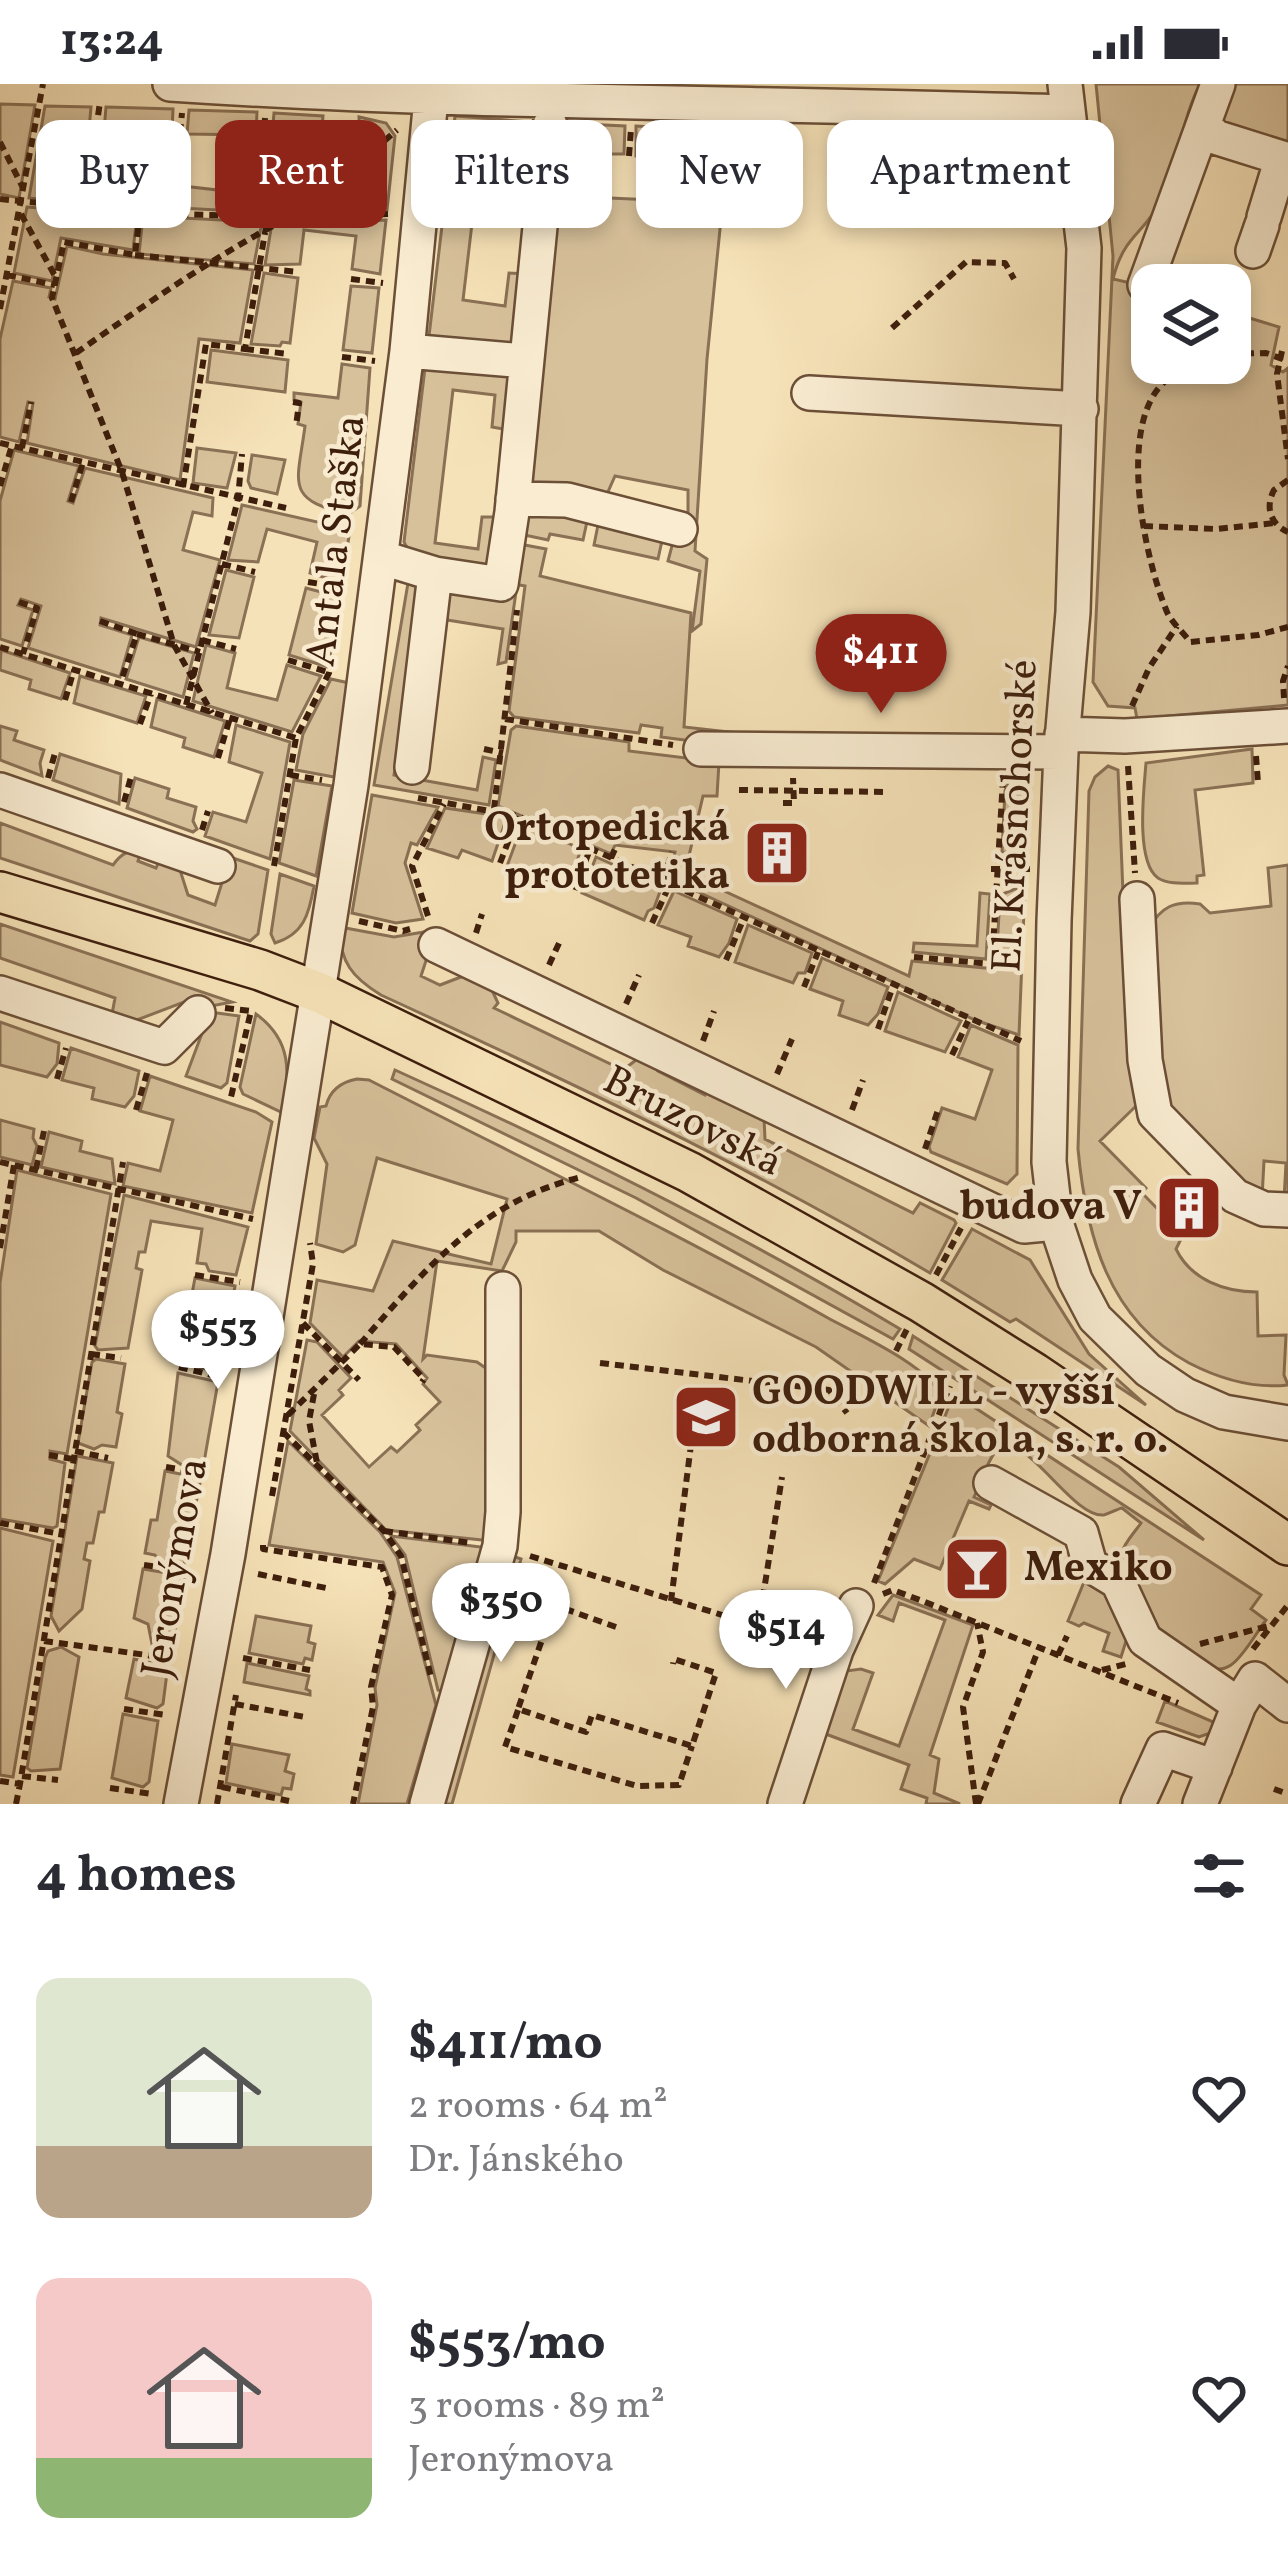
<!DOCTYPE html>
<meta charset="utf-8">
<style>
:root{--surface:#fff;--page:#f7f7f7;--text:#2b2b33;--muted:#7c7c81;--accent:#8f2418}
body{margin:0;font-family:Vollkorn,serif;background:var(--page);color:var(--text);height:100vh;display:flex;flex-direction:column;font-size:45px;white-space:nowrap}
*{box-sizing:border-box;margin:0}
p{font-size:39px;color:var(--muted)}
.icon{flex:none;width:66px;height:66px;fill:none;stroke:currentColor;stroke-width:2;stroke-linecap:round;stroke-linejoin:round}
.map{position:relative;height:1720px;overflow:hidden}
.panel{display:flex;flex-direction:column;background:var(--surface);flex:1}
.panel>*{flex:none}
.guide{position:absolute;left:36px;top:36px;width:1218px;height:108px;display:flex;gap:24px}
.buttons{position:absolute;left:1131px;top:180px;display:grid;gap:24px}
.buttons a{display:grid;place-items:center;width:120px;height:120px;border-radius:24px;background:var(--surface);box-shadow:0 6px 18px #0003;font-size:60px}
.price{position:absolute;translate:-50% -102px;padding:0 27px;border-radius:42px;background:#fff;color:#222;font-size:39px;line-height:78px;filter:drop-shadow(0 3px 6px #0008)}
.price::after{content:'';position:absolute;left:50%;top:72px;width:36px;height:27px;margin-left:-18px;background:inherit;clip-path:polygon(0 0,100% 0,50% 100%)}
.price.selected{background:var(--accent);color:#fff}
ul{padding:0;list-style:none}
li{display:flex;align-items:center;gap:36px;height:300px;padding:0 36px}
li span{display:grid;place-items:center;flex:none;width:336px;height:240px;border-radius:24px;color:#555}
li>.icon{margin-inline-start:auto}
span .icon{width:144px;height:144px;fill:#fffc;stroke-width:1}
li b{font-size:51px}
h2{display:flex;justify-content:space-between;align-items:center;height:144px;padding:0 36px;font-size:51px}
.tag{padding:0 42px;border-radius:24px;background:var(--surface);box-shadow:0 6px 18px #0003;font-size:42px;line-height:108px}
.tag.selected{background:var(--accent);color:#fff}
.status{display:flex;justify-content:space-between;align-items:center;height:84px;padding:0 60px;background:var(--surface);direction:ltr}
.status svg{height:33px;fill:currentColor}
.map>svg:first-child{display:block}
</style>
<div class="status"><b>13:24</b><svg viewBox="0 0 49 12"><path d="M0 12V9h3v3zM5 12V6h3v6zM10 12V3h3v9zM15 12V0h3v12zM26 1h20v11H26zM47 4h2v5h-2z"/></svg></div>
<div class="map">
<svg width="1288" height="1720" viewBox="0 0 1288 1720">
<rect width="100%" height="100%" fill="#f6e2b8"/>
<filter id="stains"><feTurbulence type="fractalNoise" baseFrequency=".00167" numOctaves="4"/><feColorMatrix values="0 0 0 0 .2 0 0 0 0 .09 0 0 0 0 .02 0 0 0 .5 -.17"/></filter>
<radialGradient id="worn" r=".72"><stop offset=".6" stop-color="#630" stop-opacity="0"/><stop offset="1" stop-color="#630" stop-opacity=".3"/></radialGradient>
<path fill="#d7c19b" stroke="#8a7054" stroke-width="3" d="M1096,0h104c-19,37 -21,78 -39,116 -16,34 -37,34 -48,79l39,9v75h78v-51l49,15 -8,38 12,7 5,-4v337l-151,14 -2,-11 -27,-2 -15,-24 20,-426z
M1226,0h62v58l-14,2 -53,-20z
M0,20l35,1 -16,93 -19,-4z
M45,22l46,1 -2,23 -32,-3 -5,52 32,4v21l-55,-6z
M106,23l67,2 -1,23 -68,-1z
M189,26l68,2 -1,23 -69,-1z
M274,29l49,3 -2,23 39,2 -1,-24 27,6 9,13 -8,74 -113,3 -94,-5 2,-22 36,4 1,-5 82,7 5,-52 -34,-4z
M455,32l89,7 -7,64 -18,-3 4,-33 -42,-4 -18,153 42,6 4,-33 19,1 -8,70 -87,-3 -4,-5z
M561,39l64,3 -1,28h-33l-2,7 -32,-6z
M636,42l66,4 -1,27 -65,-1z
M712,46l43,2 -6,82 -28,5 -14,140 -12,192 12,8 -6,65 -9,7 8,-60 -32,-10 6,-23 14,-15v-33l-73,-14 -12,27 -73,-17 26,-321 33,6 -1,26 154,7 3,-42 -33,-2z
M136,98l31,3 1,24 -71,-4 2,-21 35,3z
M27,123l110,9 -4,34 -72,-12 -9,43 -38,-8z
M143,132l119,6 -8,42 -115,-10z
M386,136l-6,54 -28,-5 4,-33 -52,-6 -4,34 -35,1 7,-42z
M67,162l36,8 150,16 -13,73 -41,-4 -19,141 -153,-37 6,-40 -5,-1 -9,40 -19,-5v-98l13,-58 38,7 -2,9 6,2z
M264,189l34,5 -8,65 -8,-1 -2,4 -29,-2z
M351,202l28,2 -7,65 -29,-3z
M211,266l77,10 -3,32 -78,-10z
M342,280l28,4 -10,138 -11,8c-66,-14 -51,-32 -44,-88l-7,-2 3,-22 -7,-2v-7l44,5z
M509,283v63l-17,-3 3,-32 -42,-5 -18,153 43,6 4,-32h17l-6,52 -82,-14 -7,-13 21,-174z
M197,364l39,5 -9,35 -34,-5z
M14,366l65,16 -11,35 5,2 12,-35 128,30 -1,18 -19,-4 -10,38 37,10 -24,87 -95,-29 -1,7 32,10 -12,42 -92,-29 13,-42 -20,-7 -3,6 15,5 -11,36 -22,-7v-138z
M252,371l33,5 -8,34 -26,-6 -3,-7z
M242,421l102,23 5,8 -6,39 -7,6 -26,-8 7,-31 -50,-13 -9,33 -30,-2z
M529,430l59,3 -5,23 -33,-6 -2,6 -33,-7z
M599,436l64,16 -5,23 -64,-14z
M514,459l32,6 -6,27 151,37 -7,114 54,6 -46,8 -31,-4 1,-9 -21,-3 -2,8 -125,-16 -5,-6 16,-125 -16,-3z
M226,486l28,7 -15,61 -30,-3z
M409,493l15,10 -30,188 83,15 6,-33 13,3 -7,45 -115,-20z
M450,498l66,10 -10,70 -8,2 5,-35 -68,-11z
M306,504l34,9 -12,70 -39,-12z
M139,553l55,16 -11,44 -57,-18z
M206,561l29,8 -8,35 50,12 10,-35 34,11 -29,56 -99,-31z
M1,566l69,23 -9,26 -32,-10 2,-9 -31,-10z
M80,592l66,20 -9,27 -63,-20z
M331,595l18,4 -15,94 -38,-7 7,-36z
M157,615l68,22 -11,36 -31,-10 2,-9 -34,-11z
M236,641l54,17 -20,117 -65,-23 8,-24 33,10 16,-49 -33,-11z
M0,642l17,5 -3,9 30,10 -4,13 2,13 -42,-16z
M516,642l113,16v9l90,11 -2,34h-14l-18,77 224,103 3,-15 84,8 4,-74 25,-10 -6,150 -44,-15 -305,-141 5,-27 -60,-7 -4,9 -113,-48 13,-76z
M1252,665l1,34 -58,7 9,85 -7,1v7c-12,0 -28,2 -39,-5 -23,-16 -14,-90 -12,-115z
M60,670l61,20 -2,30 -66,-24z
M1014,679h11l4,9 -3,81 -24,-1 3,-61z
M1108,682l10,4 12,295 6,41 -36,35 46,47 -4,5 41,42 -7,14c15,31 49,43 81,43l1,44 28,-1 -2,40 4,10c-35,4 -68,-6 -99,-22 -81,-44 -103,-128 -111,-214l11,-358 6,-14z
M135,694l34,11 -2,9 29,9 -3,14 4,8 -4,3 -66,-24z
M294,696l38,6 -16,90 -37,-13z
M372,711l66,12 -21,38 -6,-2 -6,20 18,56 -27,4 -44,-10z
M445,724l62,9 -15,44 -30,-11 -4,8 -31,-10z
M0,739l113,42c8,-11 14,-15 28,-13l-3,9 18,7 4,-9 20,11 8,25 27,10 15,-48 38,13 -10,64 -8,7 -250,-83z
M523,739l58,26 -13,39 -61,-22z
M596,773l66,29 -8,22 -6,3 -4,9 -62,-27z
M1288,781v335h-4l2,-37 -22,-2 -2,37 -11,-3 -88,-95 -14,-171c11,-22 26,-29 51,-25l10,9 61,-7 -3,-38z
M280,790l34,12c-5,28 -10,48 -39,57l-4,-9z
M674,807l63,28 -8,24 -10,14 -31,-11 3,-9 -33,-12z
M980,809l10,1 -4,65 -73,-7 1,-9 63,3z
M0,840l232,78 -26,5 -17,-7 -60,23 -17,-9 3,-16 -115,-40z
M748,841l64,28 -7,20h-7l-5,10 -58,-21z
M340,843l54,10 42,-7 -15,46 19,9 26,-10 24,11 8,17 -4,5 129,62 17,-13 21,6 -3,8 47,24 4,-6 55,29 1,21 148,74 7,-10 34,17 2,3 -26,50c-177,-105 -362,-192 -549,-278 -28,-17 -42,-33 -41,-68z
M822,874l66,29 -10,27 -10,11 -29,-10 4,-14 -33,-12z
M898,908l63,29 -16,31 -60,-21z
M210,928l29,4 -12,67 -6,5 -35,-12z
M256,930c37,27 33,58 27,99l-40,-19 -3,-7z
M0,938l59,21 -2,21 -10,13 -47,-12z
M971,941l47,20 -1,129 -10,10 -76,-32 -2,-5 13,-39 33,11 17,-49 -34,-13z
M71,964l68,23 -5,25 -9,11 -33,-8 2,-11 -32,-8z
M395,986c173,78 343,162 505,259l-7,10 -257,-141 -244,-119z
M150,992l106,36 16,10 -20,91 -129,-27 5,-23 32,8 13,-51 -33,-9z
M357,995l12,1c154,79 309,153 459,238 29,16 101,48 112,77l-11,31 -113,-79 -153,-77 -64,-39h-83v11l-14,29 -65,-10 -14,98 4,-4 50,7 10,7 5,172 -106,-11 -96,-99 17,-91 10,2 34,36 -12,12 4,5 -21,20 47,52 22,-20 6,5 23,-22 -4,-5 24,-23 -17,-18 4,-6 -31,-34 -37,-3 -16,16 -33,-34 7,-43 56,11 20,-50 98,23 16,-65 -130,-41 -22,87 -12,7 -27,-8 11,-80 -13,-26 6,-31 6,-1c4,-16 15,-24 31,-27z
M0,1036l34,9 -1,9 4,8 -5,19 -32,-8z
M49,1048l33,9 -2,10 32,8 3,25 -74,-17z
M17,1086l94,24 -44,260 -17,-3v8l15,4 -8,63 -4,2 -53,-9v-236z
M124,1111l124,32 -12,48 -27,-4 -3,-7 -9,-1 5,-34 -51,-8 -6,31h-6l-3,16 6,2 -14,78 -30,2 -3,-4z
M972,1145l58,31 59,94 57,51 -130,-86 -6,3 -68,-42z
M195,1194l40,8 -16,86 -21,-5 -18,-10z
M913,1252l206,131 85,73 -295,-191z
M96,1275l29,5 -8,48 5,2 -6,33 -14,-2 -8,4 -16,-6 14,-81z
M178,1289l40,9 -15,86 -21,-3 -14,-9z
M954,1310l307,201 -10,14 15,11c-10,13 -22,36 -35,45 -35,25 -116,-78 -110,-110 2,-11 14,-23 20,-32l-19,-15c-2,0 -17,7 -18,7 -33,4 -84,-95 -109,-63 -9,12 -14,31 -21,45l17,8 -2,4 -20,-8 -29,68 -26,-10 -29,25 -7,-3z
M288,1357l92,91 17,25 39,148 -29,99h-49l19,-99 -2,-17 20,-95 -12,-31 -114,-17z
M77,1372l36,7 -9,49h-5l-6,31h-6l-3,16 6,2 -8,48 -23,22 -8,-15z
M165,1387l36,7 -17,87 -24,-3 -5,-7 -10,-2 6,-33h6z
M0,1444l53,13 -40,236 -13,-2z
M391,1452l98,12 -40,145 -11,-3 -33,-135z
M504,1469l17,6 -69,245h-17z
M1064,1482l44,20 19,52 -6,19 -18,-6 6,-18 -25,-10 -5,3 -11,-5 16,-39 -23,-10z
M143,1485l36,6 5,4 -11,65 -7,5 -14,-5 -4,-20 -14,-6z
M893,1511l80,30 -43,130 9,4 -5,34 26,11h-34l1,-6 -26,-9 8,-24 -86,-32 23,-62 15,-2 12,4 -20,56 46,17 46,-126 -46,-17 -6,18 -15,-6z
M256,1532l55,10 -3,16 7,2 -3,16 -7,-2 -2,6 -54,-11z
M61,1563l18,10 -19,112 -29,2 -4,-3 18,-110 3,-7z
M134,1575l30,7 3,7 -4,31 -6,4 -31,-10z
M247,1579l62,13 -3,13 4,2v4l-66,-13z
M1165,1617l53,23 -2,7 -17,6 -42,-15z
M123,1630l35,7 -9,61 -6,5 -31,-9z
M232,1660l57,11 -4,16 9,3 -3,15 -8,-1 -2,7 -55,-12z"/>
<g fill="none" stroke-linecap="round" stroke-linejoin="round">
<defs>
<path id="minor" d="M170,0c298,20 598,18 897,28
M1065,0l19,164 -11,364 -12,140 -7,169 -5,241 7,61 19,57 20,38 53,52 37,25 39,17 64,11
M1204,40l11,13 67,21 -18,59
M1253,167l9,-26
M1145,201l73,-201
M407,267l117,10
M809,309l272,16
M513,415l54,1 113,29
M383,474l52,16 66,10 11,-72 38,-387
M1062,650l63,2 163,-10
M701,665l360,3
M412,683l23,-193
M0,706l218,76
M1137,815l8,161 10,54 80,82 29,13 24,1
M436,861l588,281 32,-3
M0,909l164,54 34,-34
M991,1399l90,50 9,32 28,17 27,58 94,65
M181,1720l47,-250 123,-769 56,-434 24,-253
M427,1720l73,-258 3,-34v-223
M785,1720l51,-154 20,-44
M1138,1720l25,-55 52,18
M1200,1720l39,-99 16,-26 33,26"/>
<path id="major" d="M0,808l260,78 60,23 369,179 232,130 113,71 254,172"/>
</defs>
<use href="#minor" stroke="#6b4f37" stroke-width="38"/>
<use href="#major" stroke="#3d1e0c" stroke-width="44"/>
<path stroke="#3d1e0c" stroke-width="6" stroke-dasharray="9 6" stroke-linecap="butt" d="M96,46l4,-28
M180,49l2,-20
M264,52l1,-18
M0,58l23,46
M629,72l2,-27
M706,75l2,-26
M0,115l140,14 140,4
M92,125l3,-26
M176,128l1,-26
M140,129l-5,42 -71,-13 -12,56 70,174 52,173 38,68
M21,130l34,62
M293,133l95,-3
M135,171l163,17
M7,191l48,10
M351,195l32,4
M0,225l43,-225
M892,244l74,-66 39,1 9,16
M245,265l44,5
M1282,267l-5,23 11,85
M76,269c69,-48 137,-96 212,-135 34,-18 78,-62 109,-88
M1230,270l36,-1 22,8
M342,273l33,4
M1195,279c-17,7 -34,18 -43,35 -29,52 -7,161 15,214 5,11 16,20 23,30l68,-7 30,-8
M293,318l6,1 -3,23
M0,359l286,65
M22,364l9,-46
M1288,396l-14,10c-9,17 -4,34 14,42
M0,402l12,-41
M183,403l23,-143 39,5 21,-122
M71,418l12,-40
M1144,442l72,3 59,-6
M222,480l33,8
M308,498l38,6
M19,518l18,6 -14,46
M100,537l37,13 -17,50
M137,550l63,18
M202,556l34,9
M0,563l296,91
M288,576l43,13
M1284,614l-1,-17 5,-15
M65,616l9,-30
M186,621l52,-206 4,-45
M1132,622l17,-38 28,-42
M505,635l168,26
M140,640l11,-30
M484,665l19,4
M1256,672l2,27
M218,674l12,-40
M1128,682l7,107
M290,691l32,5
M48,694l7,-25
M739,706l150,2
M418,714l100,18 503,225
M124,718l7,-25
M783,719h11l-1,-25
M494,725l23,-199
M202,746l6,-19
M611,774l6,-13
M500,779l18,-47
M274,782l22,-128 33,-65 5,-23
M991,785h39
M663,797l9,-29
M575,806l15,-41
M428,832l-16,-50 32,-62
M359,837l44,10 7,-2
M652,839l18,-39
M476,849l6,-19
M914,873l78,7 11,-185
M726,876l18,-42
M549,881l11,-24
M804,903l14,-35
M626,920l13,-29
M225,924l26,3 -20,86
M878,945l15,-43
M703,957l11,-30
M952,971l16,-34
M777,990l15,-35
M57,995l9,-31
M136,1026l11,-37
M852,1026l11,-30
M925,1065l14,-42
M0,1078l253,57
M36,1085l8,-38
M0,1164l14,-83
M195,1191l45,7
M936,1191l25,-47
M303,1239l56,57
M360,1260c66,-75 118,-141 221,-167
M896,1267l11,-22
M91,1270l30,4
M600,1279l229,27 18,23
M179,1283l45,11
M314,1310l-5,27 8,42
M288,1331l72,-71 34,3 30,32 -2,3
M283,1348l101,99 17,25 30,121
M75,1367l33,7
M49,1371l24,4
M166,1383l41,7
M272,1412l41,-232 -3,-21
M0,1439l61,11
M384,1447l87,12
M263,1461v4l119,18 10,28 -21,92 2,20 -20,97
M530,1472l280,86
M144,1481l47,7
M258,1490l68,14
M874,1499l76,-197
M883,1510l10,-4 32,12 253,101
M671,1517l21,-164
M616,1543l-62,-22 -36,104 68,23 6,-17 100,31 24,-73 -42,-14 -1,5
M758,1544l24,-151
M44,1557l132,18
M1200,1560l72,-19
M1253,1565l35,-44
M1058,1571l9,-19
M243,1574l67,12
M1102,1586l28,-7
M235,1620l70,13
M124,1625l42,6
M518,1626l-13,37 132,39 42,-1 13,-39
M22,1692l36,4
M0,1697l20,3 103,-622
M222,1703l67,14
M110,1704l42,6
M1274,1705l14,5
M16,1720l4,-20
M217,1720l19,-109
M976,1720l-13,-97 20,-55 -6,-29
M978,1720l61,-156"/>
<use href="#minor" stroke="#f9ecd1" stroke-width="33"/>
<use href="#major" stroke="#f6e2b8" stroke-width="39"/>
</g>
<defs>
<symbol id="building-square" viewBox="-11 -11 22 22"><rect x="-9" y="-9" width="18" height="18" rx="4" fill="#8f2418" stroke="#f9ecd1"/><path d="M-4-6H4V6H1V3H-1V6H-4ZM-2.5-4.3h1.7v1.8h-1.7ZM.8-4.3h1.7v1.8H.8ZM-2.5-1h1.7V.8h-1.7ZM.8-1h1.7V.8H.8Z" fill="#fff"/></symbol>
<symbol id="university-square" viewBox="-11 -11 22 22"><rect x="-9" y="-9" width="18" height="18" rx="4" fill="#8f2418" stroke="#f9ecd1"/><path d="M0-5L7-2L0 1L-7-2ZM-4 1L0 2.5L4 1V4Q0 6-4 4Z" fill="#fff"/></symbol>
<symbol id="bar-square" viewBox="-11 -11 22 22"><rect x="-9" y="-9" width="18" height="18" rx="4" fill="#8f2418" stroke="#f9ecd1"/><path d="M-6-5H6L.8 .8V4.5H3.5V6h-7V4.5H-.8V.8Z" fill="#fff"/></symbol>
</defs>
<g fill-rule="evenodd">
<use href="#building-square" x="739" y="731" width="76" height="76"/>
<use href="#building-square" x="1151" y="1086" width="76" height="76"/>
<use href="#university-square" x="668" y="1295" width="76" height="76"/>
<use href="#bar-square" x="939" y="1447" width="76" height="76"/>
</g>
<g text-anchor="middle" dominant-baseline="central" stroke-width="9" stroke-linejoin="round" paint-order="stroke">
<g font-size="42" fill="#3d1e0c" stroke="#f9ecd1">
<text transform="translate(338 457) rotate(-83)">Antala Staška</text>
<text transform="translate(1017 732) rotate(-87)">El. Krásnohorské</text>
<text transform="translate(692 1039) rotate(27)">Bruzovská</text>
<text transform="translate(177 1484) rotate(-80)">Jeronýmova</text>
</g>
<g font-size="42" font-weight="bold" fill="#3d1e0c" stroke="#f9ecd1" text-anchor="end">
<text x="730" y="745">Ortopedická<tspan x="730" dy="48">prototetika</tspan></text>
<text x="1142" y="1124">budova V</text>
<text x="752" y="1309" text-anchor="start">GOODWILL - vyšší<tspan x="752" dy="48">odborná škola, s. r. o.</tspan></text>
<text x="1024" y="1485" text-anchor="start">Mexiko</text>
</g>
</g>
<rect width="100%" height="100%" filter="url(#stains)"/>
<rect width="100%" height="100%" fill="url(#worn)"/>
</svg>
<div class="buttons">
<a><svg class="icon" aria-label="layers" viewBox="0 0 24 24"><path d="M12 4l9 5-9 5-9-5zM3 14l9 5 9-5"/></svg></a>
</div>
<b class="price selected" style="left:881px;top:632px">$411</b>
<b class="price" style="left:218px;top:1308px">$553</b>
<b class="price" style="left:501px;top:1581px">$350</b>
<b class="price" style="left:786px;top:1608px">$514</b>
<div class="guide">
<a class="tag">Buy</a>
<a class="tag selected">Rent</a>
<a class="tag">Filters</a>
<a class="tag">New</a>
<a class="tag">Apartment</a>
</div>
</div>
<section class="panel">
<h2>4 homes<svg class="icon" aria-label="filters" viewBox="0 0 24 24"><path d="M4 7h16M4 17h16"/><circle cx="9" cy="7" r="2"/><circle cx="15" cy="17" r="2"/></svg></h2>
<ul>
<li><span style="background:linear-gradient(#dfe7d0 70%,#b9a48a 0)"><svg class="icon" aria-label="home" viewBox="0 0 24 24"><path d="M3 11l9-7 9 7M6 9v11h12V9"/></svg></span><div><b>$411/mo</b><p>2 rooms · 64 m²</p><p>Dr. Jánského</p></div><svg class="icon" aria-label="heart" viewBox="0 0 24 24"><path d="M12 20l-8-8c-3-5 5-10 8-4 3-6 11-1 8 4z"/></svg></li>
<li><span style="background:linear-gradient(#f6c9c9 75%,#8fb573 0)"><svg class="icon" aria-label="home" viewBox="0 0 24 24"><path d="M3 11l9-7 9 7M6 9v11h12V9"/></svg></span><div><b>$553/mo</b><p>3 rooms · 89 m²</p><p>Jeronýmova</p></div><svg class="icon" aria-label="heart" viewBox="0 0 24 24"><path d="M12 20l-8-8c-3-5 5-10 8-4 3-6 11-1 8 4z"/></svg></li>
</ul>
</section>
